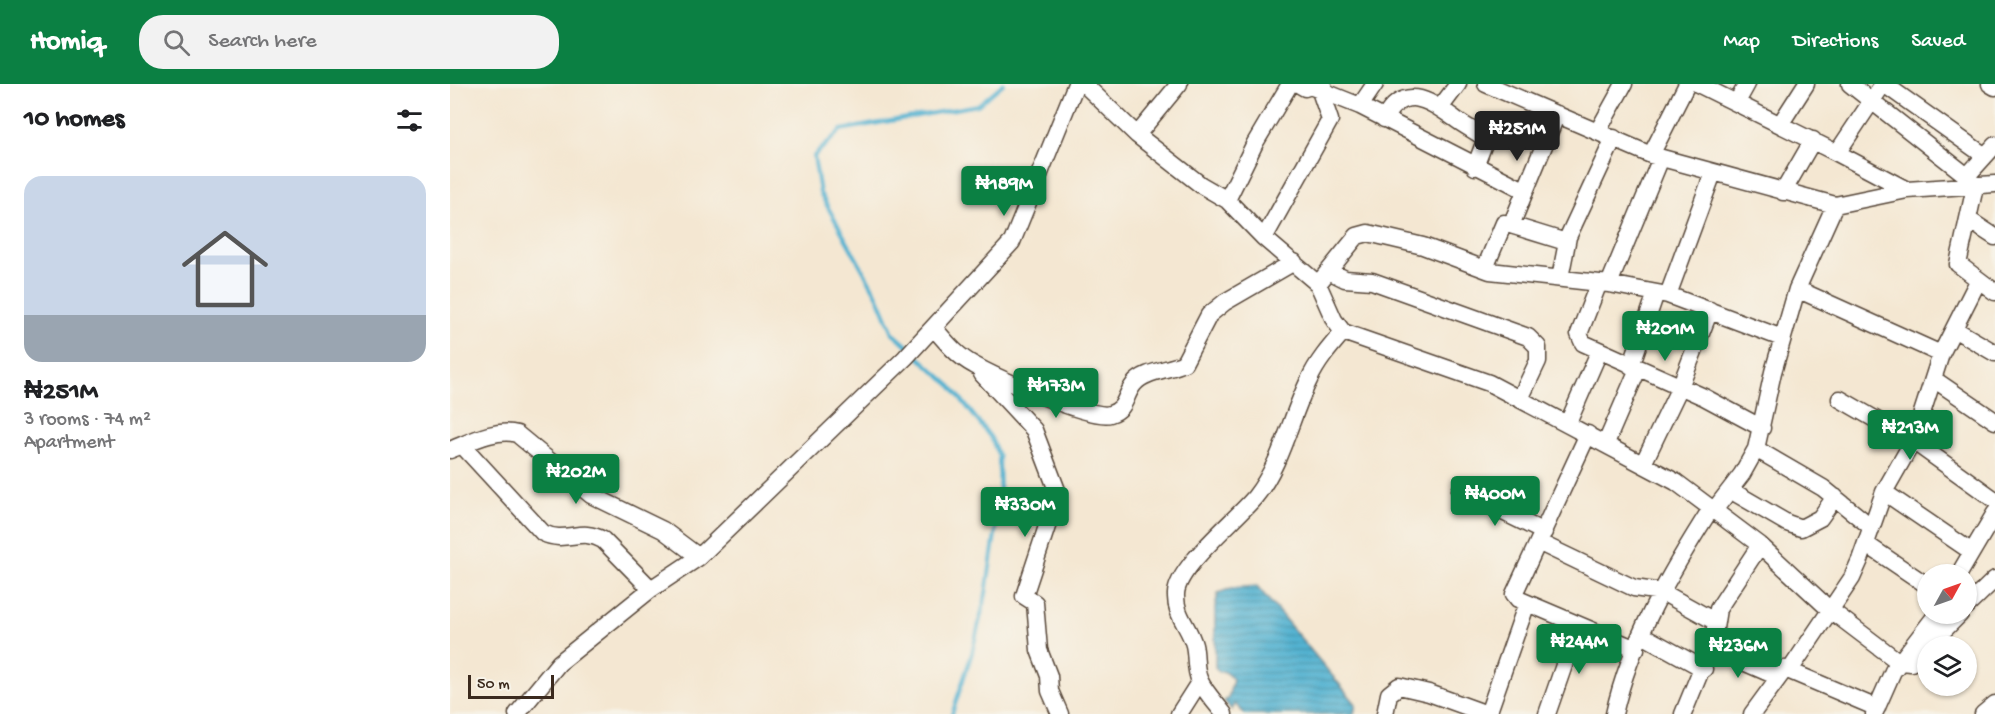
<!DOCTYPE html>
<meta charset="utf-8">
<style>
:root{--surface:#fff;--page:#f2f2f2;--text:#202124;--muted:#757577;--line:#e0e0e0;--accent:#0b8043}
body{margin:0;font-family:"Gochi Hand",sans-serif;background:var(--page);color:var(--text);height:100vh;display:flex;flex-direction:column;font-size:22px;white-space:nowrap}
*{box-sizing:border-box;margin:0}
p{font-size:20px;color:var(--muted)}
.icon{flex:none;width:33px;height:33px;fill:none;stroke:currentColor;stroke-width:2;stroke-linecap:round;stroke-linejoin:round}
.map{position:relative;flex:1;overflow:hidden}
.side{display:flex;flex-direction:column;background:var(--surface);width:450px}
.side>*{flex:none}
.needle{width:39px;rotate:50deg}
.controls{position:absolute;left:1467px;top:480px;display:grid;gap:12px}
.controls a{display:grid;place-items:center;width:60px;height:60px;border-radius:50%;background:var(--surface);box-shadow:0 2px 4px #0004;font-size:30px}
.scale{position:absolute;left:18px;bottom:15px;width:86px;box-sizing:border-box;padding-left:6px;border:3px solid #3b2a1e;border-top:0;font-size:16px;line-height:21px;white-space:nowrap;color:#3b2a1e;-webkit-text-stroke:4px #f7f3e8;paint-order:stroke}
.price{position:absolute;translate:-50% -51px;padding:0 14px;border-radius:6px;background:var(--accent);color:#fff;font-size:20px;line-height:39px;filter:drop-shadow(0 2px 3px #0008)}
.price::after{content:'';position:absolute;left:50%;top:36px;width:18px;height:14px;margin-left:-9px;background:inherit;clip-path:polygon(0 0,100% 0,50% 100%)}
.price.current{background:#222;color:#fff}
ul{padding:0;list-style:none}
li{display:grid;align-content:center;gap:12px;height:318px;padding:0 24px}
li+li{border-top:2px solid var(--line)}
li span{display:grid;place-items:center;height:186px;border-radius:18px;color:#555}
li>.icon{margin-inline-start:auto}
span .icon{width:108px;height:108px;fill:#fffc;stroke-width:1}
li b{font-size:26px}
h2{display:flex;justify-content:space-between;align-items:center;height:72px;padding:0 24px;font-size:26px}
header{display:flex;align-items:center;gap:36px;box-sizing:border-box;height:84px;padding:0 30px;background:var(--accent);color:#fff}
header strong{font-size:28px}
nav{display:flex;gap:33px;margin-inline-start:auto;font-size:21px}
.search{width:420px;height:54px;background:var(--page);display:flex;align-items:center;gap:15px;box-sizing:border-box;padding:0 21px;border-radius:24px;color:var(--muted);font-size:22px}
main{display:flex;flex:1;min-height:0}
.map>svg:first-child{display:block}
</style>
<header>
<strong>Homiq</strong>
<div class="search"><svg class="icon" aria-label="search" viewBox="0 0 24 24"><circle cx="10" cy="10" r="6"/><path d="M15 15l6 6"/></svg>Search here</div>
<nav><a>Map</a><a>Directions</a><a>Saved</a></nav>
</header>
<main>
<section class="side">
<h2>10 homes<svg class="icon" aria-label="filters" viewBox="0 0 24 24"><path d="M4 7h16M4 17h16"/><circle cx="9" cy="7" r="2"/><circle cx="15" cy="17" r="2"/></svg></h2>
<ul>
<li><span style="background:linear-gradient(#c9d6e8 75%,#9aa5b1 0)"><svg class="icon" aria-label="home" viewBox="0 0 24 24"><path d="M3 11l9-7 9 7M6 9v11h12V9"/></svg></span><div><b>₦251M</b><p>3 rooms · 74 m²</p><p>Apartment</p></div></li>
</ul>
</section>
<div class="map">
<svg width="1545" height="630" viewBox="0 0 1545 630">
<defs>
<pattern id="water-rules" width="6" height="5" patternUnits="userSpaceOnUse" patternTransform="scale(1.5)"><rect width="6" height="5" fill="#52b2d1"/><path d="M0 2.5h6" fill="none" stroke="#4591a9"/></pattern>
</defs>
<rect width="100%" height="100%" fill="#f7f3e8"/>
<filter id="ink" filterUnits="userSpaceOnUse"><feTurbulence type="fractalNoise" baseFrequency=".0167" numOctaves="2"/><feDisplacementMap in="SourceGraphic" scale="12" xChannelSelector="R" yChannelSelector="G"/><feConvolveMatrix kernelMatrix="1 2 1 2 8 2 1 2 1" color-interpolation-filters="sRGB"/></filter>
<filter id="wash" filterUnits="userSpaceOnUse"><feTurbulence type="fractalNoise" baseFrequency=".008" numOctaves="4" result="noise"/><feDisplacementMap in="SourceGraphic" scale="24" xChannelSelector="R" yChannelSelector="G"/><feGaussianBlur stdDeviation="1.35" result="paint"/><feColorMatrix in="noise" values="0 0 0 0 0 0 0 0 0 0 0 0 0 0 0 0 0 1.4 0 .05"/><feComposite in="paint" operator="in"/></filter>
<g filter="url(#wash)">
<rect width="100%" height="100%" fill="#f4e7d2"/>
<path fill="url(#water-rules)" stroke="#466e78" stroke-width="1.5" d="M807,502l99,118 -2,10h-109l-10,-10 -3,6 -8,-9 4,-2 5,-20 -10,-8 -4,1 -4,-5v-60l3,-14 14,-5z"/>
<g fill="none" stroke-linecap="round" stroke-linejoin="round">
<path stroke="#52b2d1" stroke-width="4" d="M460,264l-17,-15 -15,-36 -58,-104 -6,-37 27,-26 137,-25 25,-21
M465,270l36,32 40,52 8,19 1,44 -14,93 -14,59 -20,61"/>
</g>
</g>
<g filter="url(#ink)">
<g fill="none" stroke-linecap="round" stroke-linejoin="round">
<defs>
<path id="minor" d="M634,0l53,51 64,50 26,15 37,38 54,46 16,36 9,12 146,51 187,99 84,63 69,64 70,53 12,1 17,-16
M848,0l7,4 5,-2 50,20 164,84
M1036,0l165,71 184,50 72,-15 88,-6
M1248,0l139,69 46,-69
M1400,0l117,92 8,11 -17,77 37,28
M1434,0l101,72
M1540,0l5,3
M1287,18l10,-18
M910,22l15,-22
M990,24l18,-24
M934,35c19,-35 44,-20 70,-1 9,7 19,12 28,18l3,5 -10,26
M1331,39l25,-39
M1148,47l26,-47
M687,51l42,-51
M1387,69l70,37
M1201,71l36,-71
M1517,92l28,-31
M1333,108l30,-52
M777,116l28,-57 35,-59
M1519,136l26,17
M1062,139l45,-109
M814,154l66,-118 -10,-29 3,-6
M1035,184l19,-45 62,19
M879,187l16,8 27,2 156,56 10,10v14l-18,38
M1110,194l8,-41 46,-99
M868,200l39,-48 11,-3 55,13 67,25 119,13 59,11 114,43
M1159,200l52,-126
M1148,201l-19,49 4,9 121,54 58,31
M1347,205l144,65
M1218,211l45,-122
M484,244c12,14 23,28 40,37 21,12 117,55 136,49 17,-5 14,-18 24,-30 10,-13 36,-14 50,-21l25,-48 16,-13 69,-40
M1504,245l41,24
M1181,282l25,-73
M532,290l52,56 24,63 -34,103 11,7 4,47 10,26 1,15 10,23
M1485,296l60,41
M1390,315l73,42 82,59
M1118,339l31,-71
M1138,350l-74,160 4,5 118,50
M1156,359l32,-74
M12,361l81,88c23,11 38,-6 60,7l48,49
M1306,365l67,39 47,38
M0,366c20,-8 46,-22 67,-16l74,61 72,35 36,27
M1193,380l37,-77 30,-77
M1280,406l57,33 14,5 19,-10 15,-21
M1010,407l84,41
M1434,408l88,60
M1265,425l27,-35 14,-25 17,-77 24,-83 38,-84
M1090,459l94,45 28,4 54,30
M1416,460l62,42
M1509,490l36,-61
M1516,523l29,-28
M1192,551l62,34
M1478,562l32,-32
M1261,564l67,29
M1340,586l62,-92 8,-18 24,-68 29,-51 28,-87 37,-73
M67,630l42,-51 92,-74 48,-32 206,-199 107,-116 64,-158
M729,630l21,-33
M774,630c-8,-11 -19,-22 -24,-33 -6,-12 -3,-24 -6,-36 -5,-19 -19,-29 -18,-51 1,-27 60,-74 79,-97 27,-34 35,-79 54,-117 8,-18 21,-33 34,-48
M935,630l4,-20 10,-8 30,7 58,21
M1038,630l39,-111
M1097,630l31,-89
M1164,630c17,-75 57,-143 98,-207
M1233,630l30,-73 5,-32 42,-64
M1302,630l33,-45 92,39
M1424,630l19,-43 44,-57
M1533,630l12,-10"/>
</defs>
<use href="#minor" stroke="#574639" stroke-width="19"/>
<use href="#minor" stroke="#fff" stroke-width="16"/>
</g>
</g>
</svg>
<div class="controls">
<a><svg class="needle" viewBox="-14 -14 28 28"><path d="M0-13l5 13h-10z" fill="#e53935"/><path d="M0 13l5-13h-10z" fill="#757577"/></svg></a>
<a><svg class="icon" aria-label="layers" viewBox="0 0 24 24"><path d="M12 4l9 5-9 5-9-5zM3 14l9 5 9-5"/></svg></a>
</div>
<div class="scale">50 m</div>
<b class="price current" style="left:1067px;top:78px">₦251M</b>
<b class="price" style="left:554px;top:133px">₦189M</b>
<b class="price" style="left:1215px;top:278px">₦201M</b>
<b class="price" style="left:606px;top:335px">₦173M</b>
<b class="price" style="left:1460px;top:377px">₦213M</b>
<b class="price" style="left:126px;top:421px">₦202M</b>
<b class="price" style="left:1045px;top:443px">₦400M</b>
<b class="price" style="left:575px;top:454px">₦330M</b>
<b class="price" style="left:1129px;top:591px">₦244M</b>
<b class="price" style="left:1288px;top:595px">₦236M</b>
</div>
</main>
